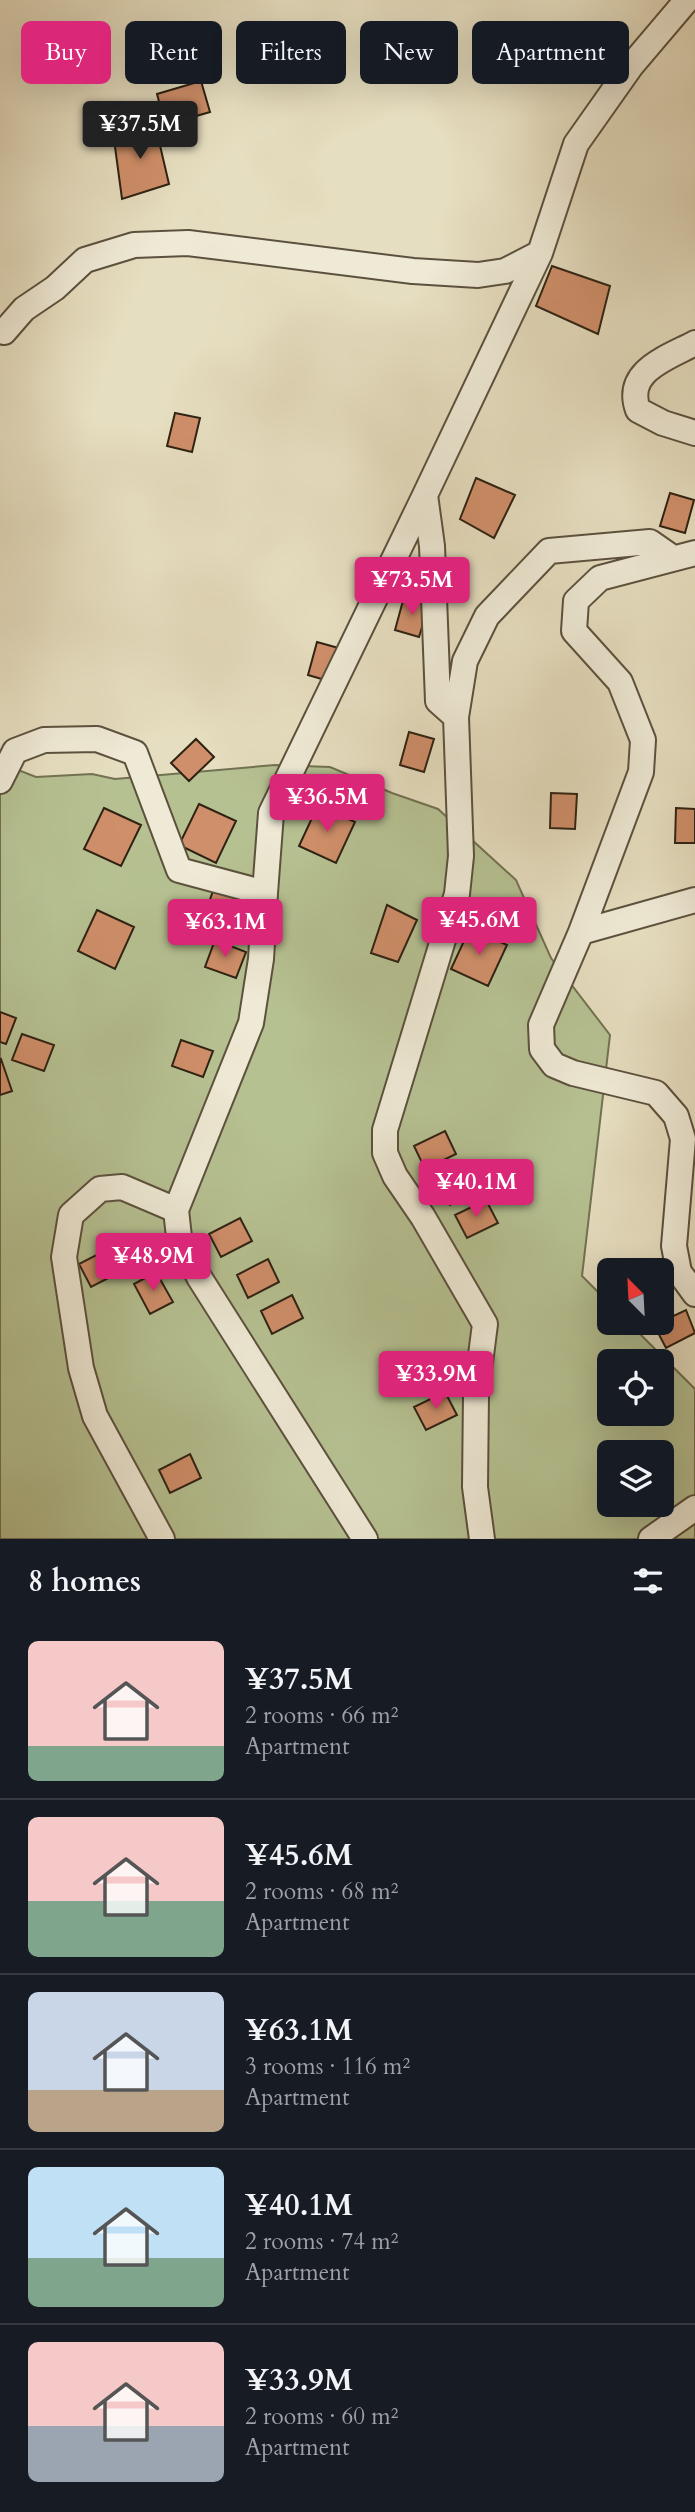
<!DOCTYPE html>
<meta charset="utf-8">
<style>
:root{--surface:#171b24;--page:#242831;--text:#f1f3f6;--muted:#9ea1a6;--line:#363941;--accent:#db2777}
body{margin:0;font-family:Cardo,serif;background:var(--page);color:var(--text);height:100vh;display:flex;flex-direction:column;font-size:26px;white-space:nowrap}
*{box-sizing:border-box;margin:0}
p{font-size:23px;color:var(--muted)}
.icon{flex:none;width:38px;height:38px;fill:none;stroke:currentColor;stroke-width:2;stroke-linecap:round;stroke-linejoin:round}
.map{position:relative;height:1539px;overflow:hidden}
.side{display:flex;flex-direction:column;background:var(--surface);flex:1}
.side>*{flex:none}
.hud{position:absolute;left:21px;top:21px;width:654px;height:63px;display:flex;gap:14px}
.needle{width:46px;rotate:336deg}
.controls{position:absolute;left:597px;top:1258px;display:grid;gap:14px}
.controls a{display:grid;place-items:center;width:77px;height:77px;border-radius:10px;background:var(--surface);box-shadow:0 7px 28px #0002;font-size:35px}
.price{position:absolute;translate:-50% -60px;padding:0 16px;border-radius:7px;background:var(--accent);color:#fff;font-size:23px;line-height:46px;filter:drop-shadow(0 2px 4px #0008)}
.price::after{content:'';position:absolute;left:50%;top:42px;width:21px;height:16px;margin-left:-10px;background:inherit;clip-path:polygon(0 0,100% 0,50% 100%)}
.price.on{background:#222;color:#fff}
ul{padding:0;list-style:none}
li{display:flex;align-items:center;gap:21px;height:175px;padding:0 28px}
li+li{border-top:2px solid var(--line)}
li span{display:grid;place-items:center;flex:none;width:196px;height:140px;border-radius:10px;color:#555}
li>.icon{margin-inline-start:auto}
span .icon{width:84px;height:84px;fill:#fffc;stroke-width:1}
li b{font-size:30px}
h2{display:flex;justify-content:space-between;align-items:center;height:84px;padding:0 28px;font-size:30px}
.tag{padding:0 24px;border-radius:10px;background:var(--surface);box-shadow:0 7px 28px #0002;font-size:24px;line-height:63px}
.tag.on{background:var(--accent);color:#fff}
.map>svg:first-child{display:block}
</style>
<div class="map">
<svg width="695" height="1539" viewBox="0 0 695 1539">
<rect width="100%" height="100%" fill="#e6dec0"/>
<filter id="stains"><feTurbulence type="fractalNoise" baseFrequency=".00286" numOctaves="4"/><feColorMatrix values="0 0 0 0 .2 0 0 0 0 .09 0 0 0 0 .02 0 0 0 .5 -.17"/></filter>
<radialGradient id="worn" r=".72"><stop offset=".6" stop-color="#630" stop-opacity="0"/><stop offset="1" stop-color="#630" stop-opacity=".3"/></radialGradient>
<path fill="#b6c192" stroke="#727252" stroke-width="2" fill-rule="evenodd" d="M0,763l36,14 56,-3 23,5 160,-14 55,2 62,26 46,16 78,71 35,78 59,77 -28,241 27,27v20h20l66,66v150h-695zM609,1362h53v52h-53zM609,1452h53v53h-53z"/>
<path fill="#cf8f6a" stroke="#2e2213" stroke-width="2" d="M201,81l9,31 -45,13 -8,-31z
M155,124l14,60 -47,15 -9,-67z
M552,266l58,20 -12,48 -62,-28z
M175,413l25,5 -8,34 -25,-6z
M476,478l39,17 -21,43 -34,-19z
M670,493l24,7 -9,33 -25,-7z
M404,597l25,7 -10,33 -24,-7z
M317,642l25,7 -10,33 -24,-7z
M409,732l25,7 -10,33 -24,-7z
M196,739l18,18 -25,24 -18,-18z
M551,793l26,1 -2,35 -25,-1z
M199,804l37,17 -20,42 -37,-18z
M318,805l37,17 -19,41 -37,-17z
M104,808l37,17 -20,41 -37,-17z
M676,808l19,1v34h-20z
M214,888l32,11 -10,26 -31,-11z
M387,905l30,15 -19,42 -27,-9z
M97,910l37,17 -19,42 -37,-18z
M470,928l37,17 -19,41 -37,-17z
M215,940l31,12 -10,26 -31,-11z
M0,1012l16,6 -10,26 -6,-2z
M22,1034l32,11 -10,26 -32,-11z
M181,1040l32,11 -10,26 -31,-11z
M1,1059l11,32 -12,4v-35z
M445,1131l11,23 -31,15 -11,-23z
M470,1166l12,23 -32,16 -11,-23z
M486,1200l12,23 -31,15 -12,-23z
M240,1218l12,23 -31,16 -12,-23z
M110,1248l12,23 -31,16 -12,-23z
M268,1259l11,23 -31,16 -11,-23z
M156,1272l17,30 -23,12 -16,-30z
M662,1272l10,20 -10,5z
M292,1295l11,23 -31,16 -11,-23z
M686,1310l9,23 -29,15 -12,-23z
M445,1392l12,23 -31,15 -12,-23z
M190,1454l11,24 -31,15 -11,-23z"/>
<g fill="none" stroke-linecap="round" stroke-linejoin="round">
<defs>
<path id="street" d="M4,332l20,-23 31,-21 30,-28 49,-15 54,-2 225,28 65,4 27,-4 35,-18
M695,343c-28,15 -71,28 -57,67l25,13 32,10
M695,553l-95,25 -24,23 -2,30 46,51 23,58 -2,32 -60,160 -40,93 1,24 12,16 19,8 83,20 20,23 7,23 -9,107 5,26 16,22
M456,717l-18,-16 -6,-155 -7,-51 115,-242 36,-109 55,-78 56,-66
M0,781l15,-30 29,-11 53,-1 38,14 44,117 86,23 -4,66 -10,64 -75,187 3,27 20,40 166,262
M265,893l6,-80 154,-318
M581,932l114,-32
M162,1539l-67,-123 -14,-48 -17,-111 7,-42 29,-26 22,-2 54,23
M482,1539l-7,-52 1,-93 9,-70 -62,-107 -28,-41 -10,-23v-23l72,-236 4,-38 -5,-139 9,-56 22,-45 62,-65 101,-9 23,16
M651,1539l44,-31"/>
</defs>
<use href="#street" stroke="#5c513e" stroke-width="28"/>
<use href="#street" stroke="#efead6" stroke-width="24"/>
</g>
<rect width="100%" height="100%" filter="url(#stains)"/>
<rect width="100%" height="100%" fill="url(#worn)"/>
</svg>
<div class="controls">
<a><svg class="needle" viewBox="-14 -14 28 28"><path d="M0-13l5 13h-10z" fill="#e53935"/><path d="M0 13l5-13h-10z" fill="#9ea1a6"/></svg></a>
<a><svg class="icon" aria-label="locate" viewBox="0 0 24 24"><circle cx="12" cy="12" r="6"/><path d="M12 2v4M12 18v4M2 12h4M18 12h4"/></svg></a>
<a><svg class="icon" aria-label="layers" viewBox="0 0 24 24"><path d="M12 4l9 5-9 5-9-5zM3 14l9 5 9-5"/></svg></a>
</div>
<b class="price on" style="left:140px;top:161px">¥37.5M</b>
<b class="price" style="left:412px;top:617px">¥73.5M</b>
<b class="price" style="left:327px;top:834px">¥36.5M</b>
<b class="price" style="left:479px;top:957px">¥45.6M</b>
<b class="price" style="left:225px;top:959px">¥63.1M</b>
<b class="price" style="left:476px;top:1219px">¥40.1M</b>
<b class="price" style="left:153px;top:1293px">¥48.9M</b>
<b class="price" style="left:436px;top:1411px">¥33.9M</b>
<div class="hud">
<a class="tag on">Buy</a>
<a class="tag">Rent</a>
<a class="tag">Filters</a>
<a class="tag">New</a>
<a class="tag">Apartment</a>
</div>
</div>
<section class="side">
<h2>8 homes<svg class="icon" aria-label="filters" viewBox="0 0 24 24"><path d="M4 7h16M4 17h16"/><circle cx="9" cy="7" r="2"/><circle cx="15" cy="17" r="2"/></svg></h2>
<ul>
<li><span style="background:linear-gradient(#f6c9c9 75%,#7fa58c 0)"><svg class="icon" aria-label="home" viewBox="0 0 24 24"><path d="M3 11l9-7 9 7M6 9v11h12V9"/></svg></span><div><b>¥37.5M</b><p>2 rooms · 66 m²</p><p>Apartment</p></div></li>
<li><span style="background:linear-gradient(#f6c9c9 60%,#7fa58c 0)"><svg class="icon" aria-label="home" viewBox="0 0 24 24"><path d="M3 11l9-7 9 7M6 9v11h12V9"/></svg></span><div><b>¥45.6M</b><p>2 rooms · 68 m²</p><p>Apartment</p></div></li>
<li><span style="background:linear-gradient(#c9d6e8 70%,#b9a48a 0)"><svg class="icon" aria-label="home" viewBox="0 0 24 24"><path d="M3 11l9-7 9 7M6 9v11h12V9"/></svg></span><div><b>¥63.1M</b><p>3 rooms · 116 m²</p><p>Apartment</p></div></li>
<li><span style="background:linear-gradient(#bfe0f5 65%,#7fa58c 0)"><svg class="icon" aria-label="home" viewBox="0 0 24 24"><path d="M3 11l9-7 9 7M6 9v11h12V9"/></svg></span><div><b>¥40.1M</b><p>2 rooms · 74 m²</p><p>Apartment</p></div></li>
<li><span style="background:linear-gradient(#f6c9c9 60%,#9aa5b1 0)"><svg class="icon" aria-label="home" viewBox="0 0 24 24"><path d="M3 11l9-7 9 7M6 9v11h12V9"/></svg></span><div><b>¥33.9M</b><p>2 rooms · 60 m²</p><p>Apartment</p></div></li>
</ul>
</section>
